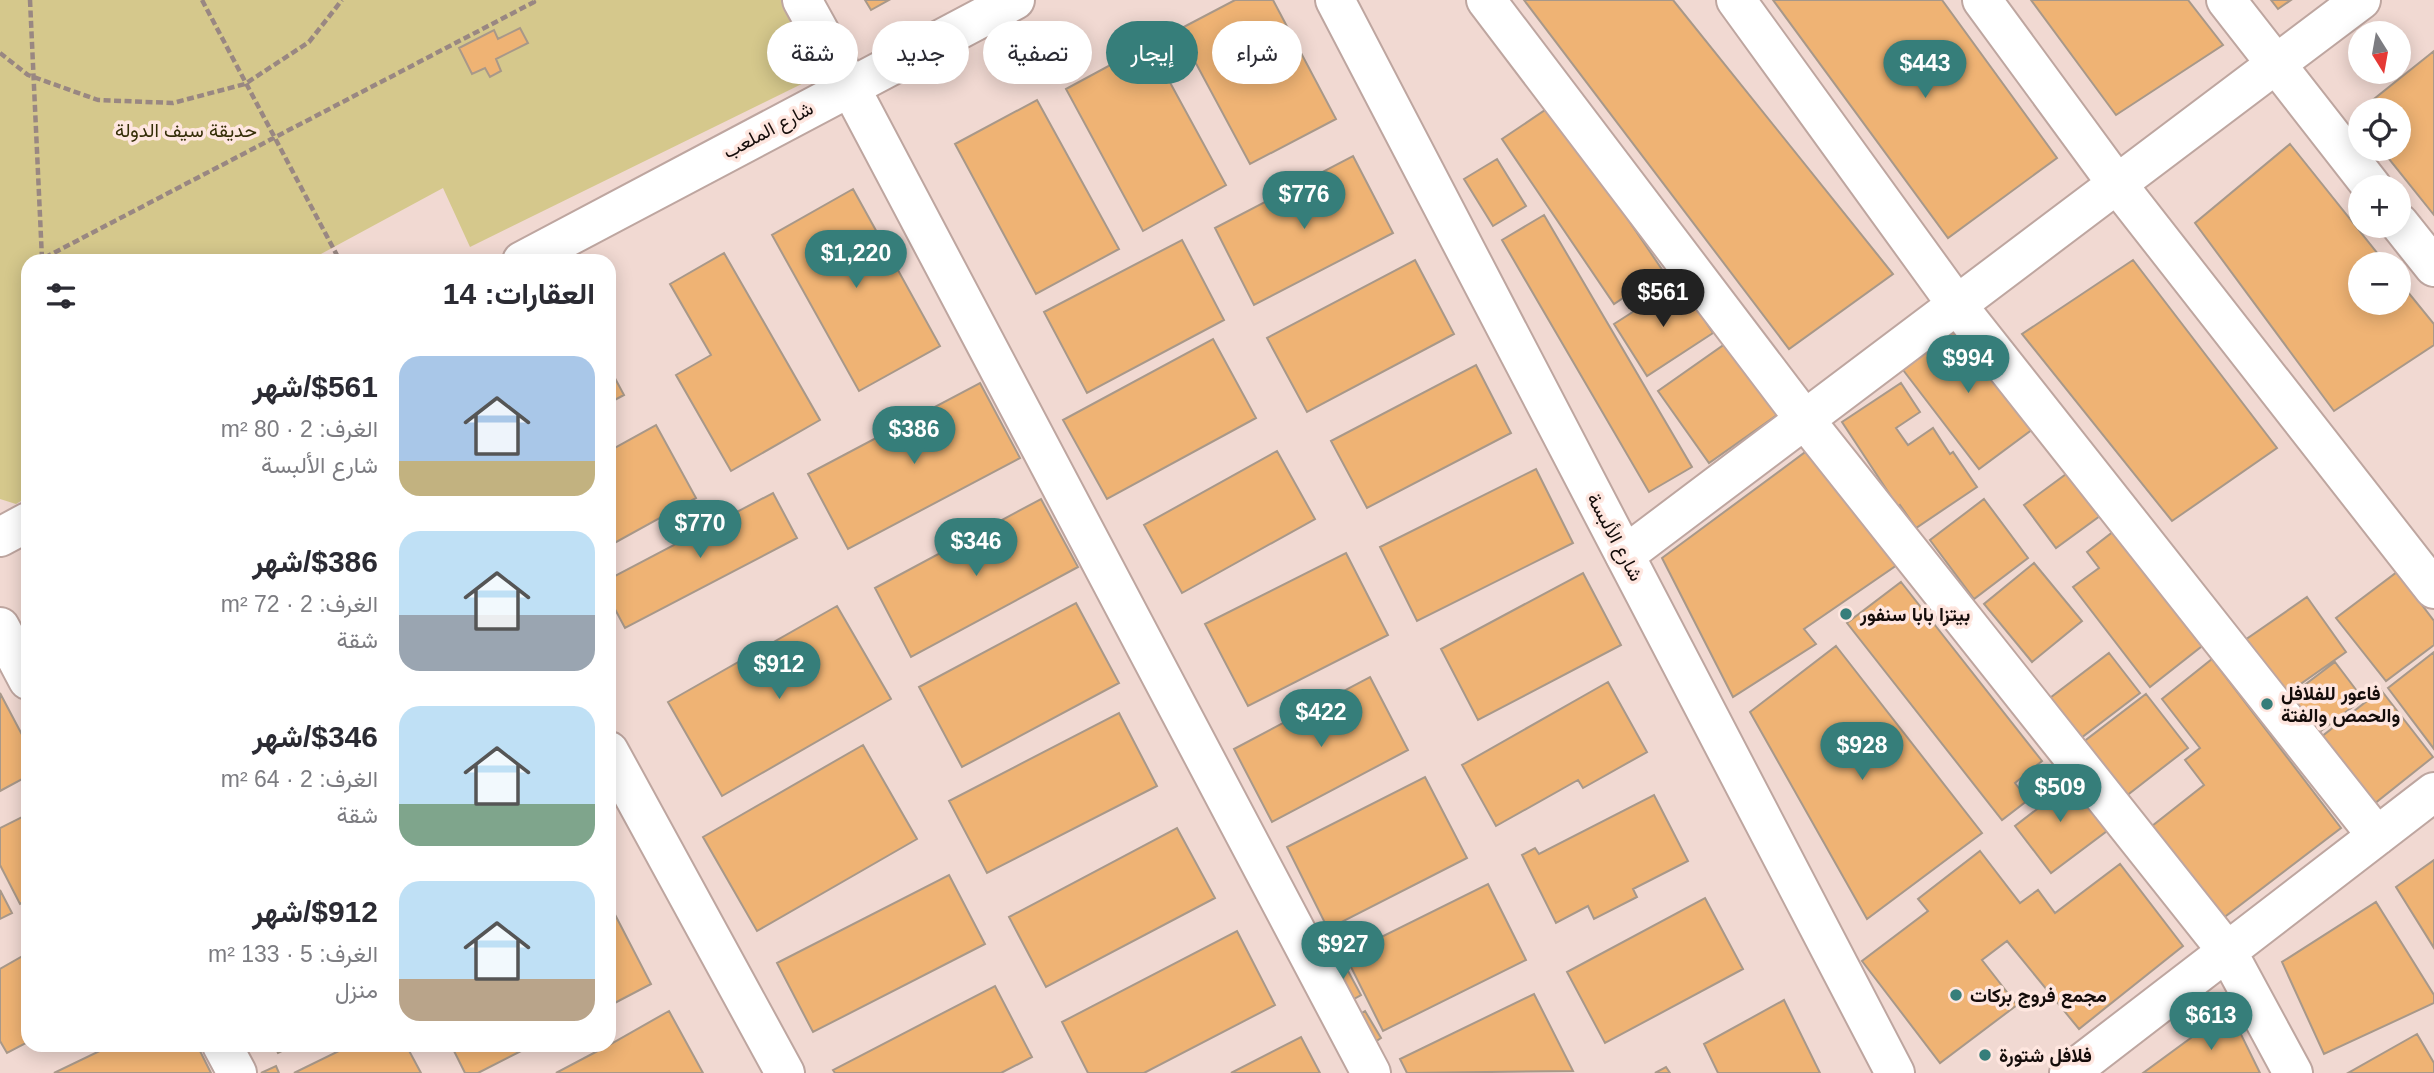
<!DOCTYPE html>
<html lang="ar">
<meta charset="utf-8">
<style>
:root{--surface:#fff;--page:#f2f2f3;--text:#2b2b33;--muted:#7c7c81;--accent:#367e7a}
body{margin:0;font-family:Helvetica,Vazirmatn,sans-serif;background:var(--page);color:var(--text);direction:rtl;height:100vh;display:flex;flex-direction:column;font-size:26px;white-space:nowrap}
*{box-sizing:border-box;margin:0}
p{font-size:23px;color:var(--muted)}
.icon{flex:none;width:38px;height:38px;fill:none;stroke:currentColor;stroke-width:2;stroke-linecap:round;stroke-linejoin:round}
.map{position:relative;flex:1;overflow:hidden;direction:ltr}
.side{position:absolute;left:21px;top:254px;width:595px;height:798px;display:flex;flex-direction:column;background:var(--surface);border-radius:21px;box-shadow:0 4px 18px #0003;direction:rtl}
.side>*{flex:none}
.hud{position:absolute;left:637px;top:21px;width:665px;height:63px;direction:rtl;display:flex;gap:14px}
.needle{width:46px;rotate:169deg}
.fabs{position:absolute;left:2348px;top:21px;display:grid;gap:14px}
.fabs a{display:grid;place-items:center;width:63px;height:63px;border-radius:50%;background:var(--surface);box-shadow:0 4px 18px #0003;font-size:35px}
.price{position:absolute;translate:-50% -60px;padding:0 16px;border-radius:24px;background:var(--accent);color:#fff;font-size:23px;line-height:46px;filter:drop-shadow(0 2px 4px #0008)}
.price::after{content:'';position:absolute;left:50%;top:42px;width:21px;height:16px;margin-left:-10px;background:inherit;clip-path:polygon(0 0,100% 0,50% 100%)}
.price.on{background:#222;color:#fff}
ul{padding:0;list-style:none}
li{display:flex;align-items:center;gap:21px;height:175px;padding:0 21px}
li span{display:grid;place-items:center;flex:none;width:196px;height:140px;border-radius:21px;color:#555}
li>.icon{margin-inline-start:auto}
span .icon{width:84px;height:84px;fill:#fffc;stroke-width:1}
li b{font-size:30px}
h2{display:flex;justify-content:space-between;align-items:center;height:84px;padding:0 21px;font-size:30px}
.pill{padding:0 24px;border-radius:32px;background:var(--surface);box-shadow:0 4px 18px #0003;font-size:24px;line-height:63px}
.pill.on{background:var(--accent);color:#fff}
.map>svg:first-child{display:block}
</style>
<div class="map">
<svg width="2434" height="1073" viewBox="0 0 2434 1073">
<rect width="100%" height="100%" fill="#f1d9d2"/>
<path fill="#d5c88c" d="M0,0h787l39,72 -356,175 -27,-59 -135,73h-280v236l-12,7 -16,-5z"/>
<path fill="#efb374" stroke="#a89889" stroke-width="2" d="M865,0h24l-18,10z
M1235,0h38l63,119 -86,45 -72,-134z
M1524,0h149l220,274 -104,75z
M1773,0h169l115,158 -109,80z
M2031,0h157l35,45 -107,70z
M2271,0h20l-13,9z
M520,28l8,15 -32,16 5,12 -11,6 -5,-9 -13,6 -13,-26 35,-18 4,9z
M1149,44l77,141 -83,46 -77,-142z
M2434,51v164l-53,-66h18v-39h-38v13l-7,-8z
M1037,100l82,149 -83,45 -81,-150z
M1551,106l112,165 -49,33 -112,-165z
M2290,144l96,120h-25v39h38v-22l35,43v21l-100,66 -139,-188z
M1353,156l40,77 -139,72 -39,-77z
M1497,159l29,47 -33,20 -29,-47z
M853,189l87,157 -81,45 -87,-156z
M1544,215l148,252 -43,25 -147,-252z
M1182,240l42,80 -137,73 -43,-81z
M724,253l96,167 -89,51 -55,-96 35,-20 -41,-71z
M1415,260l39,74 -147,78 -40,-74z
M2133,260l144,188 -105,73 -150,-187z
M1680,282l33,51 -66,43 -33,-52z
M1957,321l80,105 -58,43 -79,-103z
M1213,339l43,79 -149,81 -44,-79z
M1725,344l52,71 -68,48 -51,-72z
M1476,365l35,68 -144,75 -36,-67z
M609,367l15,28 -15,8z
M980,383l40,75 -172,91 -40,-75z
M1901,383l19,29 -24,16 12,17 25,-17 17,26 3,-2 24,35 -61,41 -16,-23 -2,2 -56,-85z
M656,425l40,73 -87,48v-95z
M1808,450l89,115 -93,64 12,15 -83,53 -71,-139z
M1277,451l38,68 -133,74 -38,-68z
M1536,469l37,74 -156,78 -37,-74z
M2073,469l31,44 -48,35 -32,-43z
M773,493l24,45 -172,90 -16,-30v-19z
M1041,499l37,68 -167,90 -36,-69z
M1984,499l44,59 -54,41 -44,-59z
M2123,524l88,115 -61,48 -77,-100 26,-19 -12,-16z
M1346,553l42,82 -140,71 -43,-82z
M2034,563l48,58 -50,41 -48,-58z
M2397,572l37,49v24l-48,36 -50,-63z
M1583,573l38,72 -143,75 -37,-71z
M1901,582l141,179 -27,22 13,17 -26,20 -155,-197z
M2307,597l39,55 -61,43 -40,-55z
M1076,603l43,80 -157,84 -43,-80z
M837,606l54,93 -169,97 -54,-94z
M1836,646l146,187 -115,86 -117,-207z
M2434,652v97l-46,-61z
M2109,653l31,40 -63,48 -31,-40z
M2212,659l129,169 -123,94 -71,-92 57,-45 -19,-25 15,-12 -38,-49z
M2335,662l28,37 -49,37 -28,-37z
M1370,677l38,73 -136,72 -38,-73z
M1608,682l39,70 -64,36 -5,-8 -82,46 -34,-61z
M2381,690l52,67 -64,51 -53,-67z
M0,693l28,53v30l-28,15z
M2146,694l42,54 -67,52 -43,-54z
M1119,713l38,73 -170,87 -38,-72z
M863,745l54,94 -160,92 -54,-94z
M2062,772l45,59 -56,42 -36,-47 26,-20 -9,-11z
M1425,777l42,81 -139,71 -41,-82z
M1654,795l34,66 -55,28 4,8 -43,22 -6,-13 -32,17 -34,-68 13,-7 4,6z
M28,814v86l-8,4 -20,-39v-37z
M1177,828l38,70 -169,89 -37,-70z
M1980,851l40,52 18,-13 17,23 65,-49 63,82 -104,83 -72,-88 -25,19 35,45 -77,58 -78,-102 66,-50 -10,-12z
M2434,860v88l-38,-61z
M949,875l36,69 -172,88 -36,-69z
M1488,884l38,76 -143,71 -38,-76z
M0,890l12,23 -12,6z
M1705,898l38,71 -138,74 -38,-71z
M2376,902l58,93v8l-110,51 -42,-92z
M609,903l42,81 -42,22z
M1237,931l38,74 -131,68h-56l-26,-51z
M28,953v89l-21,11 -7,-12v-72z
M1341,958l20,37 -16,9 -20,-37z
M995,986l37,71 -31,16h-166l-2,-3z
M1534,994l39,77 -166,2 -7,-14z
M1784,1000l36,73h-102l-14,-29z
M2229,1010l31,63h-117z
M669,1011l34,62h-147l53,-28z
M1365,1011l16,27 -15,10 -16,-28z
M2417,1034l17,29v10h-86z
M1301,1037l19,36h-89z
M112,1045h85l14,28h-157z
M274,1045h20l-16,8z
M351,1045h55l15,28h-127z
M451,1045h82l-55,28h-13z
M276,1066l3,7h-18z
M1666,1067l4,6h-15z"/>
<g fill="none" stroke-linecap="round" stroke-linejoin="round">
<defs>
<path id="minor" d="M802,0l48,87 521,986
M1486,0l319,420 422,531 66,122
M1736,0l221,305 420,531
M1982,0l135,184 317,405
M2226,0l146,187
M2399,223l35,44
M1625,555l736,-555
M0,627l28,53
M609,751l176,322
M222,1045l15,28
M2069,1073l365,-281"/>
<path id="major" d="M1335,0l560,1073
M522,261l493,-261
M0,537l28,-15"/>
</defs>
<use href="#minor" stroke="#bea6a0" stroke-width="42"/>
<use href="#major" stroke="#bea6a0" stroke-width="42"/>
<path stroke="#998782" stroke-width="4.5" stroke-dasharray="7 3.5" stroke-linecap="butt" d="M30,0l12,259 492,-257 -2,-2
M202,0l138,261
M0,53l28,22 70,25 75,3 72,-19 64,-42 33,-42"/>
<use href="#minor" stroke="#fff" stroke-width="38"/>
<use href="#major" stroke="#fff" stroke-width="38"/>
</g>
<g fill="#367e7a" stroke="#fee6df" stroke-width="2.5">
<circle cx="1846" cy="614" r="7"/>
<circle cx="2267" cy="704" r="7"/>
<circle cx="1956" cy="995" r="7"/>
<circle cx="1985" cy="1055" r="7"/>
</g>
<g text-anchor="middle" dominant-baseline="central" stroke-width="7" stroke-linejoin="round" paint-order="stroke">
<g font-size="19" fill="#342d07" stroke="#fee6df">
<text x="186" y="130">حديقة سيف الدولة</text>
</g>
<g font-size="19" fill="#140c0a" stroke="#fee6df">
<text transform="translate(768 130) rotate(-28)">شارع الملعب</text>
<text transform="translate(1615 537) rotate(62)">شارع الألبسة</text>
</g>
<g font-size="19" font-weight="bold" fill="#140c0a" stroke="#fee6df" text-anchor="start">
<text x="1860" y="614">بيتزا بابا سنفور</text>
<text x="2281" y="693">فاعور للفلافل<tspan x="2281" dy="22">والحمص والفتة</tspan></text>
<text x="1970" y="995">مجمع فروج بركات</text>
<text x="1999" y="1055">فلافل شتورة</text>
</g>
</g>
</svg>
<div class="fabs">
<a><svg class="needle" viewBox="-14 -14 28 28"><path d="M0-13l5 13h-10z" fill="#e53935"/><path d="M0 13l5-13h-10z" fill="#7c7c81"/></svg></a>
<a><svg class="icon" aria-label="locate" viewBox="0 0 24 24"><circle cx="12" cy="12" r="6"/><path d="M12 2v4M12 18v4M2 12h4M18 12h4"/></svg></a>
<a>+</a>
<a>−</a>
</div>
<b class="price" style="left:1925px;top:100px">$443</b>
<b class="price" style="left:1304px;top:231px">$776</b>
<b class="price" style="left:856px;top:290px">$1,220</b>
<b class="price on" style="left:1663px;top:329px">$561</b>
<b class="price" style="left:1968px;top:395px">$994</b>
<b class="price" style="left:914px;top:466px">$386</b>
<b class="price" style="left:700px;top:560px">$770</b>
<b class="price" style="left:976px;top:578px">$346</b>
<b class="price" style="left:779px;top:701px">$912</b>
<b class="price" style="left:1321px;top:749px">$422</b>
<b class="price" style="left:1862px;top:782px">$928</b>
<b class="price" style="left:2060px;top:824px">$509</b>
<b class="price" style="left:1343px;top:981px">$927</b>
<b class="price" style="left:2211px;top:1052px">$613</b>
<div class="hud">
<a class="pill">شراء</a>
<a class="pill on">إيجار</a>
<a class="pill">تصفية</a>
<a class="pill">جديد</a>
<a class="pill">شقة</a>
</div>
<section class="side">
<h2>العقارات: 14<svg class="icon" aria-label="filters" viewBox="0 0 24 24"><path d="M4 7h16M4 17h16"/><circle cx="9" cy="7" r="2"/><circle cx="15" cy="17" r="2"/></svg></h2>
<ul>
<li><span style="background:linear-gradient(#a9c7e8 75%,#c2b280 0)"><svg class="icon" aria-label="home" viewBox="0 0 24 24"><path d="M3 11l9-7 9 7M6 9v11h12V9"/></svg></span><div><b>$561/شهر</b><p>الغرف: 2 · 80 m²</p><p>شارع الألبسة</p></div></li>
<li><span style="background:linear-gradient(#bfe0f5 60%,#9aa5b1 0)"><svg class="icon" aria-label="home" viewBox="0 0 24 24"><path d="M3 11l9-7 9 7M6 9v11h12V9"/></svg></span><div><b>$386/شهر</b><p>الغرف: 2 · 72 m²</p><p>شقة</p></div></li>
<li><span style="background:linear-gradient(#bfe0f5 70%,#7fa58c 0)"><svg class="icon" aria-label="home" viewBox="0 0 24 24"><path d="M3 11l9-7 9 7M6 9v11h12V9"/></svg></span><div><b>$346/شهر</b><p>الغرف: 2 · 64 m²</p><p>شقة</p></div></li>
<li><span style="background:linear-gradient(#bfe0f5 70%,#b9a48a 0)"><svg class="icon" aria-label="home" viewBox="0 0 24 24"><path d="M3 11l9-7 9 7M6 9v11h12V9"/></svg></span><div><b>$912/شهر</b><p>الغرف: 5 · 133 m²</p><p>منزل</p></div></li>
</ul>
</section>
</div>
